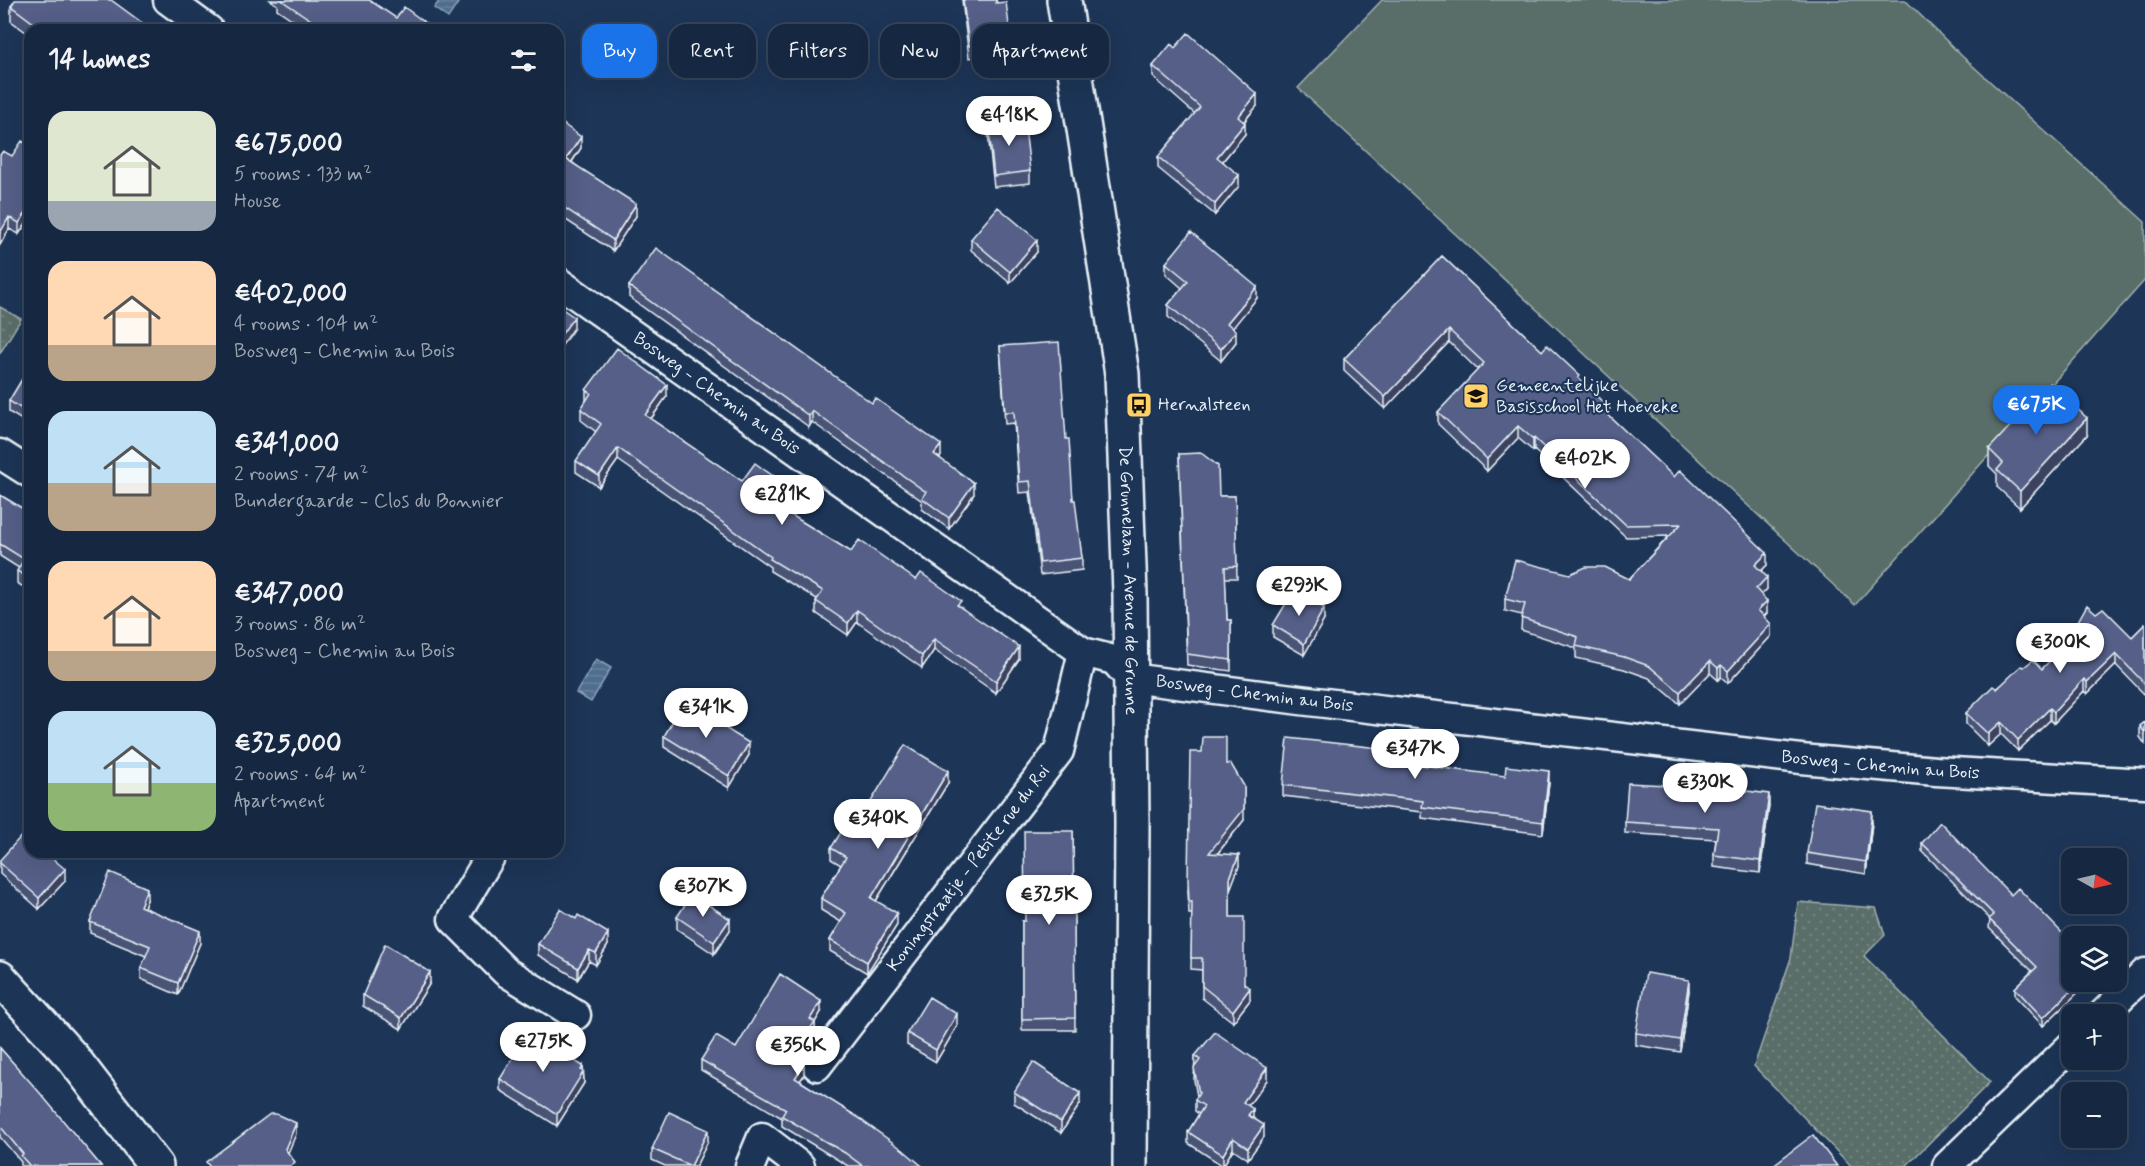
<!DOCTYPE html>
<meta charset="utf-8">
<style>
:root{--surface:#162841;--page:#1f3048;--text:#f1f3f6;--muted:#9ea6b1;--line:#35445a;--accent:#1a73e8}
body{margin:0;font-family:Mynerve,sans-serif;background:var(--page);color:var(--text);height:100vh;display:flex;flex-direction:column;font-size:22px;white-space:nowrap}
*{box-sizing:border-box;margin:0}
p{font-size:20px;color:var(--muted)}
.icon{flex:none;width:33px;height:33px;fill:none;stroke:currentColor;stroke-width:2;stroke-linecap:round;stroke-linejoin:round}
.map{position:relative;flex:1;overflow:hidden}
.sheet{position:absolute;left:24px;top:24px;width:540px;height:834px;display:flex;flex-direction:column;background:var(--surface);border-radius:18px;box-shadow:0 6px 24px #0002,0 0 0 2px var(--line)}
.sheet>*{flex:none}
.top-card{position:absolute;left:582px;top:24px;width:570px;height:54px;display:flex;gap:12px}
.needle{width:39px;rotate:98deg}
.fabs{position:absolute;left:2061px;top:848px;display:grid;gap:12px}
.fabs a{display:grid;place-items:center;width:66px;height:66px;border-radius:12px;background:var(--surface);box-shadow:0 6px 24px #0002,0 0 0 2px var(--line);font-size:30px}
.price{position:absolute;translate:-50% -51px;padding:0 14px;border-radius:21px;background:#fff;color:#222;font-size:20px;line-height:39px;filter:drop-shadow(0 2px 3px #0008)}
.price::after{content:'';position:absolute;left:50%;top:36px;width:18px;height:14px;margin-left:-9px;background:inherit;clip-path:polygon(0 0,100% 0,50% 100%)}
.price.active{background:var(--accent);color:#fff}
ul{padding:0;list-style:none}
li{display:flex;align-items:center;gap:18px;height:150px;padding:0 24px}
li span{display:grid;place-items:center;flex:none;width:168px;height:120px;border-radius:18px;color:#555}
li>.icon{margin-inline-start:auto}
span .icon{width:72px;height:72px;fill:#fffc;stroke-width:1}
li b{font-size:26px}
h2{display:flex;justify-content:space-between;align-items:center;height:72px;padding:0 24px;font-size:26px}
.pill{padding:0 21px;border-radius:18px;background:var(--surface);box-shadow:0 6px 24px #0002,0 0 0 2px var(--line);font-size:21px;line-height:54px}
.pill.active{background:var(--accent);color:#fff}
.map>svg:first-child{display:block}
</style>
<div class="map">
<svg width="2145" height="1166" viewBox="0 0 2145 1166">
<defs>
<pattern id="grass-dots" width="8" height="8" patternUnits="userSpaceOnUse" patternTransform="scale(1.5)"><rect width="8" height="8" fill="#5a6e69"/><path d="M2 2h.1M6 6h.1" fill="none" stroke="#72837f" stroke-width="1.8" stroke-linecap="round"/></pattern>
<pattern id="water-rules" width="6" height="5" patternUnits="userSpaceOnUse" patternTransform="scale(1.5)"><rect width="6" height="5" fill="#4f6d8f"/><path d="M0 2.5h6" fill="none" stroke="#6882a0"/></pattern>
</defs>
<rect width="100%" height="100%" fill="#1d3557"/>
<filter id="ink" filterUnits="userSpaceOnUse"><feTurbulence type="fractalNoise" baseFrequency=".0167" numOctaves="2"/><feDisplacementMap in="SourceGraphic" scale="12" xChannelSelector="R" yChannelSelector="G"/><feConvolveMatrix kernelMatrix="1 2 1 2 8 2 1 2 1" color-interpolation-filters="sRGB"/></filter>
<g filter="url(#ink)">
<path fill="url(#grass-dots)" stroke="#a1b0b0" stroke-width="1.5" d="M0,307l21,12 -21,34z
M1798,902l78,6 9,27 -21,21 126,126 -84,84h-55l-97,-100 37,-108z"/>
<path fill="#5a6e69" stroke="#a1b0b0" stroke-width="1.5" d="M1382,0h523l58,57 182,165v58l-290,325 -557,-517z"/>
<path fill="url(#water-rules)" stroke="#8ca2b9" stroke-width="1.5" d="M440,0h20l-12,18 -14,-10z
M596,659l15,9 -20,34 -15,-9z"/>
<g fill="none" stroke-linecap="round" stroke-linejoin="round">
<defs>
<g id="minor">
<path d="M168,0l41,30"/>
<path id="s1" d="M558,282l525,370 31,8 16,18 170,22 501,59 135,12 209,12"/>
<path d="M0,454l30,19"/>
<path d="M493,852l-40,67 53,53 70,43"/>
<path d="M2103,1014l42,-41"/>
<path id="s2" d="M817,1066l242,-315 24,-99"/>
<path d="M750,1166l12,-29 38,29"/>
<path d="M1947,1166l125,-121"/>
</g>
<g id="tertiary">
<path id="s3" d="M1064,0l58,374 8,220 2,230 -2,342"/>
</g>
<path id="secondary" d="M0,978l73,80 83,108"/>
</defs>
<use href="#minor" stroke="#e8f1f8" stroke-width="33"/>
<use href="#tertiary" stroke="#e8f1f8" stroke-width="38"/>
<use href="#secondary" stroke="#e8f1f8" stroke-width="38"/>
<use href="#minor" stroke="#1d3557" stroke-width="28"/>
<use href="#tertiary" stroke="#1d3557" stroke-width="33"/>
<use href="#secondary" stroke="#1d3557" stroke-width="33"/>
</g>
<path fill="#485274" stroke="#e8f1f8" stroke-width="1.5" d="M270,0h99l27,18 39,12h-127l-31,-21v-4z
M962,0h34l15,41v11l-42,6z
M11,6l141,24h-122v5l-19,-14z
M1175,48l82,58 -13,16 1,12 -22,27 16,25 -24,29 -57,-47v-11l37,-43 -42,-37v-11z
M558,122l23,26 -9,14 64,54 -23,35 -53,-35v-3l-2,-1z
M988,122l42,49v12l-36,4 -6,-53z
M30,146v72l-11,16 -10,-5 -9,16 12,-89z
M971,239l66,13 -27,31 -39,-33z
M1442,256l100,95 38,29 30,37 157,148 -6,6 6,18 -6,6 6,18 -3,3 7,20 -43,47 -7,-6 -3,3 -8,-7 -30,31 -31,-26 -25,-9 -48,-11v-10l-55,-18 1,-15 -17,-4v-12l65,-25 59,5 40,-43 -43,1 -92,-87 -1,1 -15,-13 -31,33 -49,-47v-12l40,-42 -29,-28 -64,67 -41,-38v-12z
M1166,263l91,35 -25,30 4,14 -15,19 -53,-44v-12l14,-17 -16,-14z
M629,286l312,170 -2,2 35,36 -25,35 -27,-20v-8l-110,-79 -3,5 -180,-130z
M1000,346l66,93 7,61 9,58v12l-42,5 -10,-83 -11,1 -5,-70 -9,1z
M30,366v59l-21,-13v-11z
M586,390l81,6 -16,23 91,62 31,7 -1,3 11,19 68,42 65,28 45,27 58,52 -23,34 -62,-43 -12,18 -65,-46 -9,13 -32,-22v-12l1,-2 -47,-28v-4l-152,-107 -19,27 -23,-15v-11l20,-29 -15,-12v-11l5,-8z
M2087,435l-67,73 -23,-21v-13l-8,-8v-17z
M1179,454l40,42h16l2,82h-12l2,42h4v51l-44,-6z
M0,495l30,18v78l-13,-8v-12l2,-3 -19,-12z
M2096,613l36,24 13,-13v71l-29,-30 -29,29 -3,-3 -30,32 -4,-3 -32,31 -17,-17 -13,12 -22,-22v-11l58,-46 18,2 35,-36v-10z
M1324,620l-20,35 -31,-18v-12z
M2145,722v22l-5,-7v-11z
M664,736l85,19 -20,33 -65,-41z
M1202,752l24,12 18,56 -26,33 21,13 -9,23v28l14,67 6,16 -17,22 -31,-24v-28l-11,-1 1,-55h-3l-1,-23z
M1397,762l152,21 -6,51 -121,-16v-6l-139,-16v-11z
M948,783l-72,118 21,24 -30,48 -37,-22v-11l11,-18 -20,-12v-12l20,-33 -10,-6v-11l29,-28z
M1769,806l-9,67 -46,-6v-12l2,-16 -91,-6v-11z
M1872,823l-6,51 -59,-10v-11z
M1073,831l2,199h-53v-109h3z
M1922,843l150,138h18l-47,45 -28,-30v-8l17,-17 -43,-43 1,-9 -68,-68z
M0,860l65,21 -26,28 -39,-35z
M147,900l-3,8 56,35 -22,52 -37,-16v-11l5,-12 -56,-23v-11z
M677,917l53,13 -16,24 -37,-25z
M538,944l70,1 -12,20 -7,-4 -11,18 -40,-24z
M430,983l-29,46 -38,-23v-11z
M1689,991l-9,61 -44,-7v-12z
M821,1012l-6,10v10l-10,14v8l-3,6 2,15 -4,6 64,42 58,43h-74l-66,-40v-8l-81,-48v-10l35,-12z
M957,1026l-21,36 -29,-17v-12z
M0,1048l101,118h-80v-4l-21,-25z
M1195,1056l72,24 -19,26 5,12 11,19 -16,22 -15,-10 -10,17 -35,-23v-11l11,-18 -4,-3v-11l2,-4 -3,-16z
M583,1066l1,17 -27,43 -57,-36v-11z
M1014,1092l66,12 -19,29 -47,-30z
M708,1141l-12,25h-31l-13,-6v-11z"/>
<path fill="#3b425e" stroke="#e8f1f8" stroke-width="1.5" d="M1257,94v12l-19,22v-11z
M1245,123v11l-28,34v-11z
M581,137v11l-15,22v-11z
M1239,175v11l-24,29v-11z
M636,204v12l-23,35v-11z
M30,207v11l-11,16v-11z
M9,217v12l-9,16v-12z
M1037,240v12l-27,31v-11z
M1257,287v11l-30,37v-12z
M574,317v11l-16,23v-12z
M1449,330v12l-64,67v-12z
M1236,331v11l-15,19v-12z
M667,385v11l-22,31v-12z
M812,411v11l-3,5v-11z
M2087,418v17l-67,73v-17z
M1518,426v12l-31,33v-12z
M1534,438v12l-1,1v-12z
M941,445v11l-7,10v-12z
M618,448v12l-19,27v-11z
M773,476v12l-7,10v-11z
M974,483v11l-25,35v-11z
M783,499v11l-5,-3z
M1767,553v12l-12,12v-12z
M1767,577v12l-11,12v-12z
M1767,601v12l-9,10v-13z
M1324,608v12l-20,35v-11z
M857,610v12l-9,13v-12z
M1771,624v12l-43,47v-12z
M934,639v11l-12,18v-12z
M1019,647v12l-23,34v-12z
M2116,654v11l-29,29v-12z
M1710,661v12l-30,31v-12z
M1721,665v12l-3,3v-12z
M2084,679v12l-30,32v-11z
M2050,708v12l-32,31v-11z
M2001,722v12l-13,12v-12z
M749,743v12l-20,33v-12z
M948,771v12l-77,126v-11z
M1549,771v12l-6,51v-12z
M1244,786v34l-35,44v-11z
M1769,794v12l-9,67v-12z
M1872,811v12l-6,51v-12z
M1239,855v11l-9,24v-12z
M65,869v12l-26,28v-11z
M147,888v12l-7,17v-11z
M897,913v12l-30,48v-11z
M730,919v11l-16,24v-12z
M200,931v12l-22,52v-12z
M608,933v12l-12,20v-12z
M589,950v11l-11,18v-11z
M430,972v11l-29,46v-11z
M1689,980v11l-9,61v-12z
M2081,981h9l-47,45v-8z
M1250,988v12l-17,22v-11z
M821,1001v11l-6,10v10l-10,14v8l-4,10v-23l9,-22z
M957,1014v12l-21,36v-12z
M804,1065v10l-9,13v-10z
M583,1066l1,17 -27,43v-12z
M1267,1068v12l-24,33v-11z
M1080,1093v11l-19,29v-11z
M1253,1109v11l-5,-5z
M296,1123v11l-11,26v-11z
M1264,1125v12l-16,22v-11z
M708,1130v11l-12,25h-5z
M1233,1138v11l-10,17v-11z"/>
<path fill="#545f87" stroke="#e8f1f8" stroke-width="1.5" d="M15,0h96l41,30h-109l-32,-24z
M281,0h88l27,18 8,-11 31,23h-109z
M963,0h33v3l10,-1 5,39 -42,5z
M1188,33l69,61 -19,23 7,6 -28,34 22,18 -24,29 -57,-47 42,-50 -47,-41 18,-22 4,4z
M1024,118l6,53 -36,5 -6,-54z
M559,121l22,16 -15,22 70,45 -23,36 -53,-35 1,-2 -3,-3v-78z
M22,141l8,5v61l-11,16 -10,-6 -9,16v-78l3,-4 9,5z
M998,207l39,33 -27,32 -39,-33z
M1191,232l66,55 -30,36 9,8 -15,18 -53,-44 20,-24 -22,-18z
M656,248l216,155 3,-5 66,47 -7,9 40,29 -25,35 -27,-20 4,-6 -114,-81 -3,5 -180,-130z
M1442,256l100,95 5,-6 33,31 -2,2 32,31 -4,4 68,64 6,-7 87,83 -12,12 12,12 -11,12 11,12 -9,9 13,14 -43,47 -7,-6 -3,3 -8,-7 -30,31 -31,-26 -25,-9 -48,-11 2,-9 -57,-19 4,-14 -20,-5 10,-39 55,14 16,-7h19l24,12 52,-55 -55,1 -92,-87 -1,1 -15,-13 -31,33 -49,-47 46,-49 -35,-33 -64,67 -41,-38z
M558,306l16,11 -16,22z
M1059,342l7,97h3l4,61h2l7,58 -42,5 -10,-82 -11,1 -5,-70h-9l-5,-66z
M617,348l50,37 -22,30 97,66 13,-18 18,13 -7,11 17,12 -5,8 73,45 8,-12 57,40 5,-7 40,28 -4,4 62,42 -23,34 -62,-42 -12,17 -65,-46 -9,13 -32,-22 7,-10 -53,-32 1,-2 -153,-109 -19,28 -23,-15 25,-37 -20,-15 10,-16 -5,-3z
M30,366v48l-21,-13z
M2050,383l37,35 -67,73 -23,-21 6,-7 -14,-14z
M1201,453l17,13 1,30h16l2,70 -12,1 2,53h4v40l-44,-6 -8,-200z
M0,495l30,18v66l-13,-8 7,-12 -24,-15z
M1294,590l30,18 -20,36 -31,-19z
M2087,605l9,8 7,-5 29,29 13,-13v60l-29,-30 -29,28 -3,-3 -30,33 -4,-4 -32,32 -17,-18 -13,12 -22,-21 27,-27 4,3 24,-23 3,1 9,-7 9,9 37,-39 -2,-7z
M684,702l65,41 -20,33 -65,-40z
M2145,722v11l-5,-7z
M1203,737h23v27h5l13,22v23l-35,44 30,2 -9,23v39h14v67l6,4 -17,23 -31,-25v-28h-11l1,-56h-3l-1,-22 2,-128h12z
M1288,738l109,12 -1,12 109,14 1,-10 43,5 -6,51 -121,-15 1,-6 -140,-16z
M905,745l43,26 -77,127 26,15 -30,49 -37,-22 16,-27 -25,-15 25,-41 -15,-9 21,-33 8,5z
M1628,783l96,5 45,6 -9,67 -46,-6 4,-27 -93,-6z
M1815,803l57,8 -6,51 -59,-9z
M1940,822l71,73 7,-7 54,55v38h9l-38,37 -28,-30 22,-21 -48,-48 5,-4 -72,-72z
M1024,831h49l2,187 -53,1v-98h3z
M24,833l6,5v14h15l20,17 -26,29 -39,-35v-3z
M110,872l37,16 -7,18 60,25 -22,52 -37,-15 9,-22 -60,-24z
M692,894l38,25 -16,23 -37,-25z
M560,909l16,10 2,-4 30,18 -12,20 -7,-3 -11,18 -40,-24z
M385,944l45,28 -29,46 -38,-23z
M1646,973l43,7 -9,60 -44,-7z
M780,974l41,27 -11,18 5,3 -14,19 4,3 -4,10 3,11 -9,13 69,43v1l38,27 20,17h-59l-18,-13 -63,-37 4,-7 -85,-49 15,-24 20,12z
M929,997l28,17 -21,36 -29,-17z
M529,1032l54,34 -2,4 3,1 -27,43 -57,-35z
M1215,1032l52,36 -24,34 10,7 -5,6 16,10 -16,23 -15,-10 -10,17 -35,-23 16,-26 -9,-6 4,-7 -5,-25 6,-8 -5,-4z
M0,1048l40,45 61,73h-71l-9,-10 2,-2 -23,-28z
M1033,1062l47,31 -19,29 -47,-30z
M669,1112l39,18 -17,36 -39,-17z
M270,1114h6l20,9 -11,26 10,13 -4,4h-82l-3,-4z
M1813,1135l24,31h-65z"/>
</g>
<defs>
<symbol id="school-square" viewBox="-11 -11 22 22"><rect x="-9" y="-9" width="18" height="18" rx="4" fill="#ffd166" stroke="#1d3557"/><path d="M0-5L7-2L0 1L-7-2ZM-4 1L0 2.5L4 1V4Q0 6-4 4Z" fill="#111"/></symbol>
<symbol id="bus-square" viewBox="-11 -11 22 22"><rect x="-9" y="-9" width="18" height="18" rx="4" fill="#ffd166" stroke="#1d3557"/><path d="M-5-6H5V4H4V6H2V4H-2V6H-4V4H-5ZM-3.5-4V0h7V-4ZM-3.5 1.2v1.5H-2V1.2ZM2 1.2v1.5H3.5V1.2Z" fill="#111"/></symbol>
</defs>
<g fill-rule="evenodd">
<use href="#school-square" x="1461" y="381" width="30" height="30"/>
<use href="#bus-square" x="1124" y="390" width="30" height="30"/>
</g>
<g text-anchor="middle" dominant-baseline="central" stroke-width="4.5" stroke-linejoin="round" paint-order="stroke">
<g font-size="18" fill="#e8f1f8" stroke="#1d3557" text-anchor="start">
<text x="1496" y="386">Gemeentelijke<tspan x="1496" dy="21">Basisschool Het Hoeveke</tspan></text>
<text x="1158" y="405">Hernalsteen</text>
</g>
<g font-size="18" fill="#e8f1f8" stroke="#1d3557">
<text stroke="none"><textPath href="#s1" startOffset="194">Bosweg - Chemin au Bois</textPath></text>
<text stroke="none"><textPath href="#s3" startOffset="585">De Grunnelaan - Avenue de Grunne</textPath></text>
<text stroke="none"><textPath href="#s1" startOffset="824">Bosweg - Chemin au Bois</textPath></text>
<text stroke="none"><textPath href="#s1" startOffset="1454">Bosweg - Chemin au Bois</textPath></text>
<text stroke="none"><textPath href="#s2" startOffset="249">Koningstraatje - Petite rue du Roi</textPath></text>
</g>
</g>
</svg>
<div class="fabs">
<a><svg class="needle" viewBox="-14 -14 28 28"><path d="M0-13l5 13h-10z" fill="#e53935"/><path d="M0 13l5-13h-10z" fill="#9ea6b1"/></svg></a>
<a><svg class="icon" aria-label="layers" viewBox="0 0 24 24"><path d="M12 4l9 5-9 5-9-5zM3 14l9 5 9-5"/></svg></a>
<a>+</a>
<a>−</a>
</div>
<b class="price" style="left:1009px;top:147px">€418K</b>
<b class="price active" style="left:2036px;top:436px">€675K</b>
<b class="price" style="left:1585px;top:490px">€402K</b>
<b class="price" style="left:782px;top:526px">€281K</b>
<b class="price" style="left:1299px;top:617px">€293K</b>
<b class="price" style="left:2060px;top:674px">€300K</b>
<b class="price" style="left:706px;top:739px">€341K</b>
<b class="price" style="left:1415px;top:780px">€347K</b>
<b class="price" style="left:1705px;top:814px">€330K</b>
<b class="price" style="left:878px;top:850px">€340K</b>
<b class="price" style="left:703px;top:918px">€307K</b>
<b class="price" style="left:1049px;top:926px">€325K</b>
<b class="price" style="left:543px;top:1073px">€275K</b>
<b class="price" style="left:798px;top:1077px">€356K</b>
<div class="top-card">
<a class="pill active">Buy</a>
<a class="pill">Rent</a>
<a class="pill">Filters</a>
<a class="pill">New</a>
<a class="pill">Apartment</a>
</div>
<section class="sheet">
<h2>14 homes<svg class="icon" aria-label="filters" viewBox="0 0 24 24"><path d="M4 7h16M4 17h16"/><circle cx="9" cy="7" r="2"/><circle cx="15" cy="17" r="2"/></svg></h2>
<ul>
<li><span style="background:linear-gradient(#dfe7d0 75%,#9aa5b1 0)"><svg class="icon" aria-label="home" viewBox="0 0 24 24"><path d="M3 11l9-7 9 7M6 9v11h12V9"/></svg></span><div><b>€675,000</b><p>5 rooms · 133 m²</p><p>House</p></div></li>
<li><span style="background:linear-gradient(#ffd9b3 70%,#b9a48a 0)"><svg class="icon" aria-label="home" viewBox="0 0 24 24"><path d="M3 11l9-7 9 7M6 9v11h12V9"/></svg></span><div><b>€402,000</b><p>4 rooms · 104 m²</p><p>Bosweg - Chemin au Bois</p></div></li>
<li><span style="background:linear-gradient(#bfe0f5 60%,#b9a48a 0)"><svg class="icon" aria-label="home" viewBox="0 0 24 24"><path d="M3 11l9-7 9 7M6 9v11h12V9"/></svg></span><div><b>€341,000</b><p>2 rooms · 74 m²</p><p>Bundergaarde - Clos du Bonnier</p></div></li>
<li><span style="background:linear-gradient(#ffd9b3 75%,#b9a48a 0)"><svg class="icon" aria-label="home" viewBox="0 0 24 24"><path d="M3 11l9-7 9 7M6 9v11h12V9"/></svg></span><div><b>€347,000</b><p>3 rooms · 86 m²</p><p>Bosweg - Chemin au Bois</p></div></li>
<li><span style="background:linear-gradient(#bfe0f5 60%,#8fb573 0)"><svg class="icon" aria-label="home" viewBox="0 0 24 24"><path d="M3 11l9-7 9 7M6 9v11h12V9"/></svg></span><div><b>€325,000</b><p>2 rooms · 64 m²</p><p>Apartment</p></div></li>
</ul>
</section>
</div>
